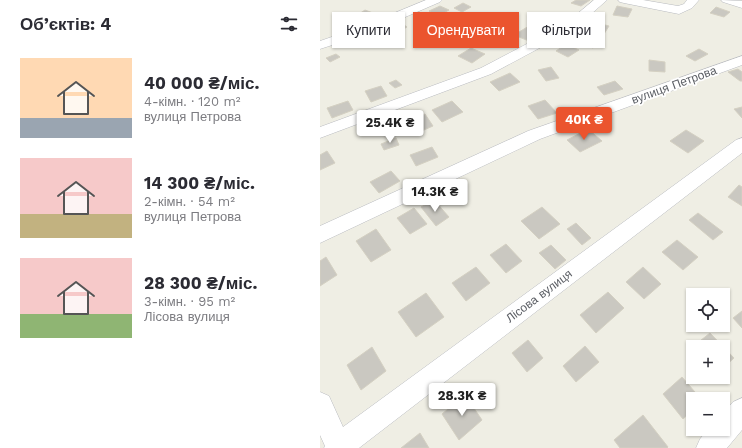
<!DOCTYPE html>
<html lang="uk">
<meta charset="utf-8">
<style>
:root{--surface:#fff;--page:#f2f2f3;--text:#2b2b33;--muted:#7c7c81;--accent:#eb542e}
body{margin:0;font-family:"Work Sans",sans-serif;background:var(--page);color:var(--text);height:100vh;display:flex;flex-direction:column;font-size:15px;white-space:nowrap}
*{box-sizing:border-box;margin:0}
p{font-size:13px;color:var(--muted)}
.icon{flex:none;width:22px;height:22px;fill:none;stroke:currentColor;stroke-width:2;stroke-linecap:round;stroke-linejoin:round}
.map{position:relative;flex:1;overflow:hidden}
.panel{display:flex;flex-direction:column;background:var(--surface);width:320px}
.panel>*{flex:none}
.banner{position:absolute;left:12px;top:12px;width:350px;height:36px;display:flex;gap:8px}
.controls{position:absolute;left:366px;top:288px;display:grid;gap:8px}
.controls a{display:grid;place-items:center;width:44px;height:44px;border-radius:0px;background:var(--surface);box-shadow:0 1px 3px #0004;font-size:20px}
.price{position:absolute;translate:-50% -34px;padding:0 9px;border-radius:4px;background:#fff;color:#222;font-size:13px;line-height:26px;filter:drop-shadow(0 1px 2px #0008)}
.price::after{content:'';position:absolute;left:50%;top:24px;width:12px;height:9px;margin-left:-6px;background:inherit;clip-path:polygon(0 0,100% 0,50% 100%)}
.price.on{background:var(--accent);color:#fff}
ul{padding:0;list-style:none}
li{display:flex;align-items:center;gap:12px;height:100px;padding:0 20px}
li span{display:grid;place-items:center;flex:none;width:112px;height:80px;border-radius:0px;color:#555}
li>.icon{margin-inline-start:auto}
span .icon{width:48px;height:48px;fill:#fffc;stroke-width:1}
li b{font-size:17px}
h2{display:flex;justify-content:space-between;align-items:center;height:48px;padding:0 20px;font-size:17px}
.pill{padding:0 14px;border-radius:0px;background:var(--surface);box-shadow:0 1px 3px #0004;font-size:14px;line-height:36px}
.pill.on{background:var(--accent);color:#fff}
main{display:flex;flex:1;min-height:0}
.map>svg:first-child{display:block}
</style>
<main>
<section class="panel">
<h2>Об’єктів: 4<svg class="icon" aria-label="filters" viewBox="0 0 24 24"><path d="M4 7h16M4 17h16"/><circle cx="9" cy="7" r="2"/><circle cx="15" cy="17" r="2"/></svg></h2>
<ul>
<li><span style="background:linear-gradient(#ffd9b3 75%,#9aa5b1 0)"><svg class="icon" aria-label="home" viewBox="0 0 24 24"><path d="M3 11l9-7 9 7M6 9v11h12V9"/></svg></span><div><b>40 000 ₴/міс.</b><p>4-кімн. · 120 m²</p><p>вулиця Петрова</p></div></li>
<li><span style="background:linear-gradient(#f6c9c9 70%,#c2b280 0)"><svg class="icon" aria-label="home" viewBox="0 0 24 24"><path d="M3 11l9-7 9 7M6 9v11h12V9"/></svg></span><div><b>14 300 ₴/міс.</b><p>2-кімн. · 54 m²</p><p>вулиця Петрова</p></div></li>
<li><span style="background:linear-gradient(#f6c9c9 70%,#8fb573 0)"><svg class="icon" aria-label="home" viewBox="0 0 24 24"><path d="M3 11l9-7 9 7M6 9v11h12V9"/></svg></span><div><b>28 300 ₴/міс.</b><p>3-кімн. · 95 m²</p><p>Лісова вулиця</p></div></li>
</ul>
</section>
<div class="map">
<svg width="422" height="448" viewBox="0 0 422 448">
<rect width="100%" height="100%" fill="#efeee4"/>
<path fill="#cac8c1" stroke="#d4d0c2" d="M256,0h14l-9,6 -10,-3z
M143,3l8,4 -9,5 -8,-4z
M120,6l9,4 -11,6 -9,-5z
M297,6l15,3 -4,8 -15,-2z
M396,7l14,5 -6,5 -14,-4z
M45,10l8,3 -15,9 -7,-3z
M226,16l13,5 -11,7 -12,-6z
M273,22l16,4 -5,8 -16,-4z
M81,23l6,4 -7,4 -7,-4z
M209,26l14,6 -14,9 -15,-6z
M73,27l7,4 -7,3 -7,-3z
M58,32l9,5 -13,7 -9,-5z
M262,33l19,8 -8,7 -20,-9z
M246,44l13,6 -11,7 -12,-6z
M151,48l14,6 -13,9 -14,-7z
M379,49l9,5 -13,7 -9,-5z
M16,54l4,3 -10,5 -4,-4z
M329,60l16,2v10l-16,-1z
M231,67l8,11 -13,3 -8,-11z
M418,69l4,3v9h-2l-12,-9z
M190,73l10,9 -21,9 -9,-9z
M76,80l6,5 -7,3 -6,-5z
M295,81l8,8 -19,6 -7,-8z
M61,86l6,10 -16,6 -6,-11z
M225,100l12,13 -19,6 -10,-13z
M28,101l5,9 -21,8 -5,-10z
M132,101l11,11 -21,10 -10,-12z
M422,107v11l-8,-9z
M105,114l8,12 -16,7 -8,-13z
M268,129l14,12 -22,11 -13,-12z
M366,130l18,11 -16,12 -18,-12z
M76,138l3,7 -15,5 -3,-6z
M112,147l6,10 -22,9 -6,-11z
M7,151l8,12 -15,7v-15z
M71,171l9,10 -21,12 -9,-11z
M419,185l3,2v19l-14,-9z
M114,200l15,17 -13,9 -15,-19z
M222,207l18,17 -21,15 -18,-18z
M94,208l13,16 -17,10 -13,-16z
M378,213l25,19 -10,8 -24,-20z
M256,223l15,15 -9,7 -15,-16z
M56,229l15,21 -20,12 -15,-21z
M357,240l21,17 -15,13 -21,-18z
M186,244l16,17 -16,12 -16,-18z
M231,245l15,15 -11,9 -16,-16z
M6,257l11,18 -17,11v-25z
M156,267l14,16 -24,18 -14,-18z
M323,267l18,17 -17,15 -18,-17z
M288,292l16,16 -28,25 -16,-18z
M106,293l18,24 -28,20 -18,-25z
M422,311v17l-9,-10z
M390,333l24,25 -11,10v-21h-30v3l-2,-2z
M208,340l15,18 -16,14 -15,-19z
M265,346l14,16 -23,20 -13,-16z
M52,347l14,24 -25,19 -14,-25z
M362,377l19,22h-8v11l-10,9 -20,-25z
M145,395l17,25 -23,20 -17,-26z
M323,415l25,32 -1,1h-47l-6,-8z
M100,433l9,15h-28z"/>
<g fill="none" stroke-linecap="round" stroke-linejoin="round">
<defs>
<path id="street" d="M106,0h16l-2,2 -74,32 -46,15v-8l38,-13z
M274,0h13l-34,30 -82,44 -171,64v-11l161,-59 84,-44z
M298,0h25l35,6 6,-2 3,-4h12l-7,8 -13,6 -55,-11 -4,-1z
M401,0l21,1v7l-19,-6z
M422,56v9l-202,74 -220,104v-17l208,-95z
M422,138v15l-383,295h-35l1,-2 -5,-11v-43l9,4 14,31 393,-287z
M422,398v32l-15,18h-31l4,-9 8,-10h15v-16l10,-11z"/>
</defs>
<use href="#street" stroke="#b9bbc0" stroke-width="1"/>
<use href="#street" fill="#fff" fill-rule="evenodd"/>
</g>
<g text-anchor="middle" dominant-baseline="central" stroke-width="3.5" stroke-linejoin="round" paint-order="stroke">
<g font-size="12" fill="#5c5f65" stroke="#fff">
<text transform="translate(354 85) rotate(-20)">вулиця Петрова</text>
<text transform="translate(219 296) rotate(-37)">Лісова вулиця</text>
</g>
</g>
</svg>
<div class="controls">
<a><svg class="icon" aria-label="locate" viewBox="0 0 24 24"><circle cx="12" cy="12" r="6"/><path d="M12 2v4M12 18v4M2 12h4M18 12h4"/></svg></a>
<a>+</a>
<a>−</a>
</div>
<b class="price on" style="left:264px;top:141px">40K ₴</b>
<b class="price" style="left:70px;top:144px">25.4K ₴</b>
<b class="price" style="left:115px;top:213px">14.3K ₴</b>
<b class="price" style="left:142px;top:417px">28.3K ₴</b>
<div class="banner">
<a class="pill">Купити</a>
<a class="pill on">Орендувати</a>
<a class="pill">Фільтри</a>
</div>
</div>
</main>
